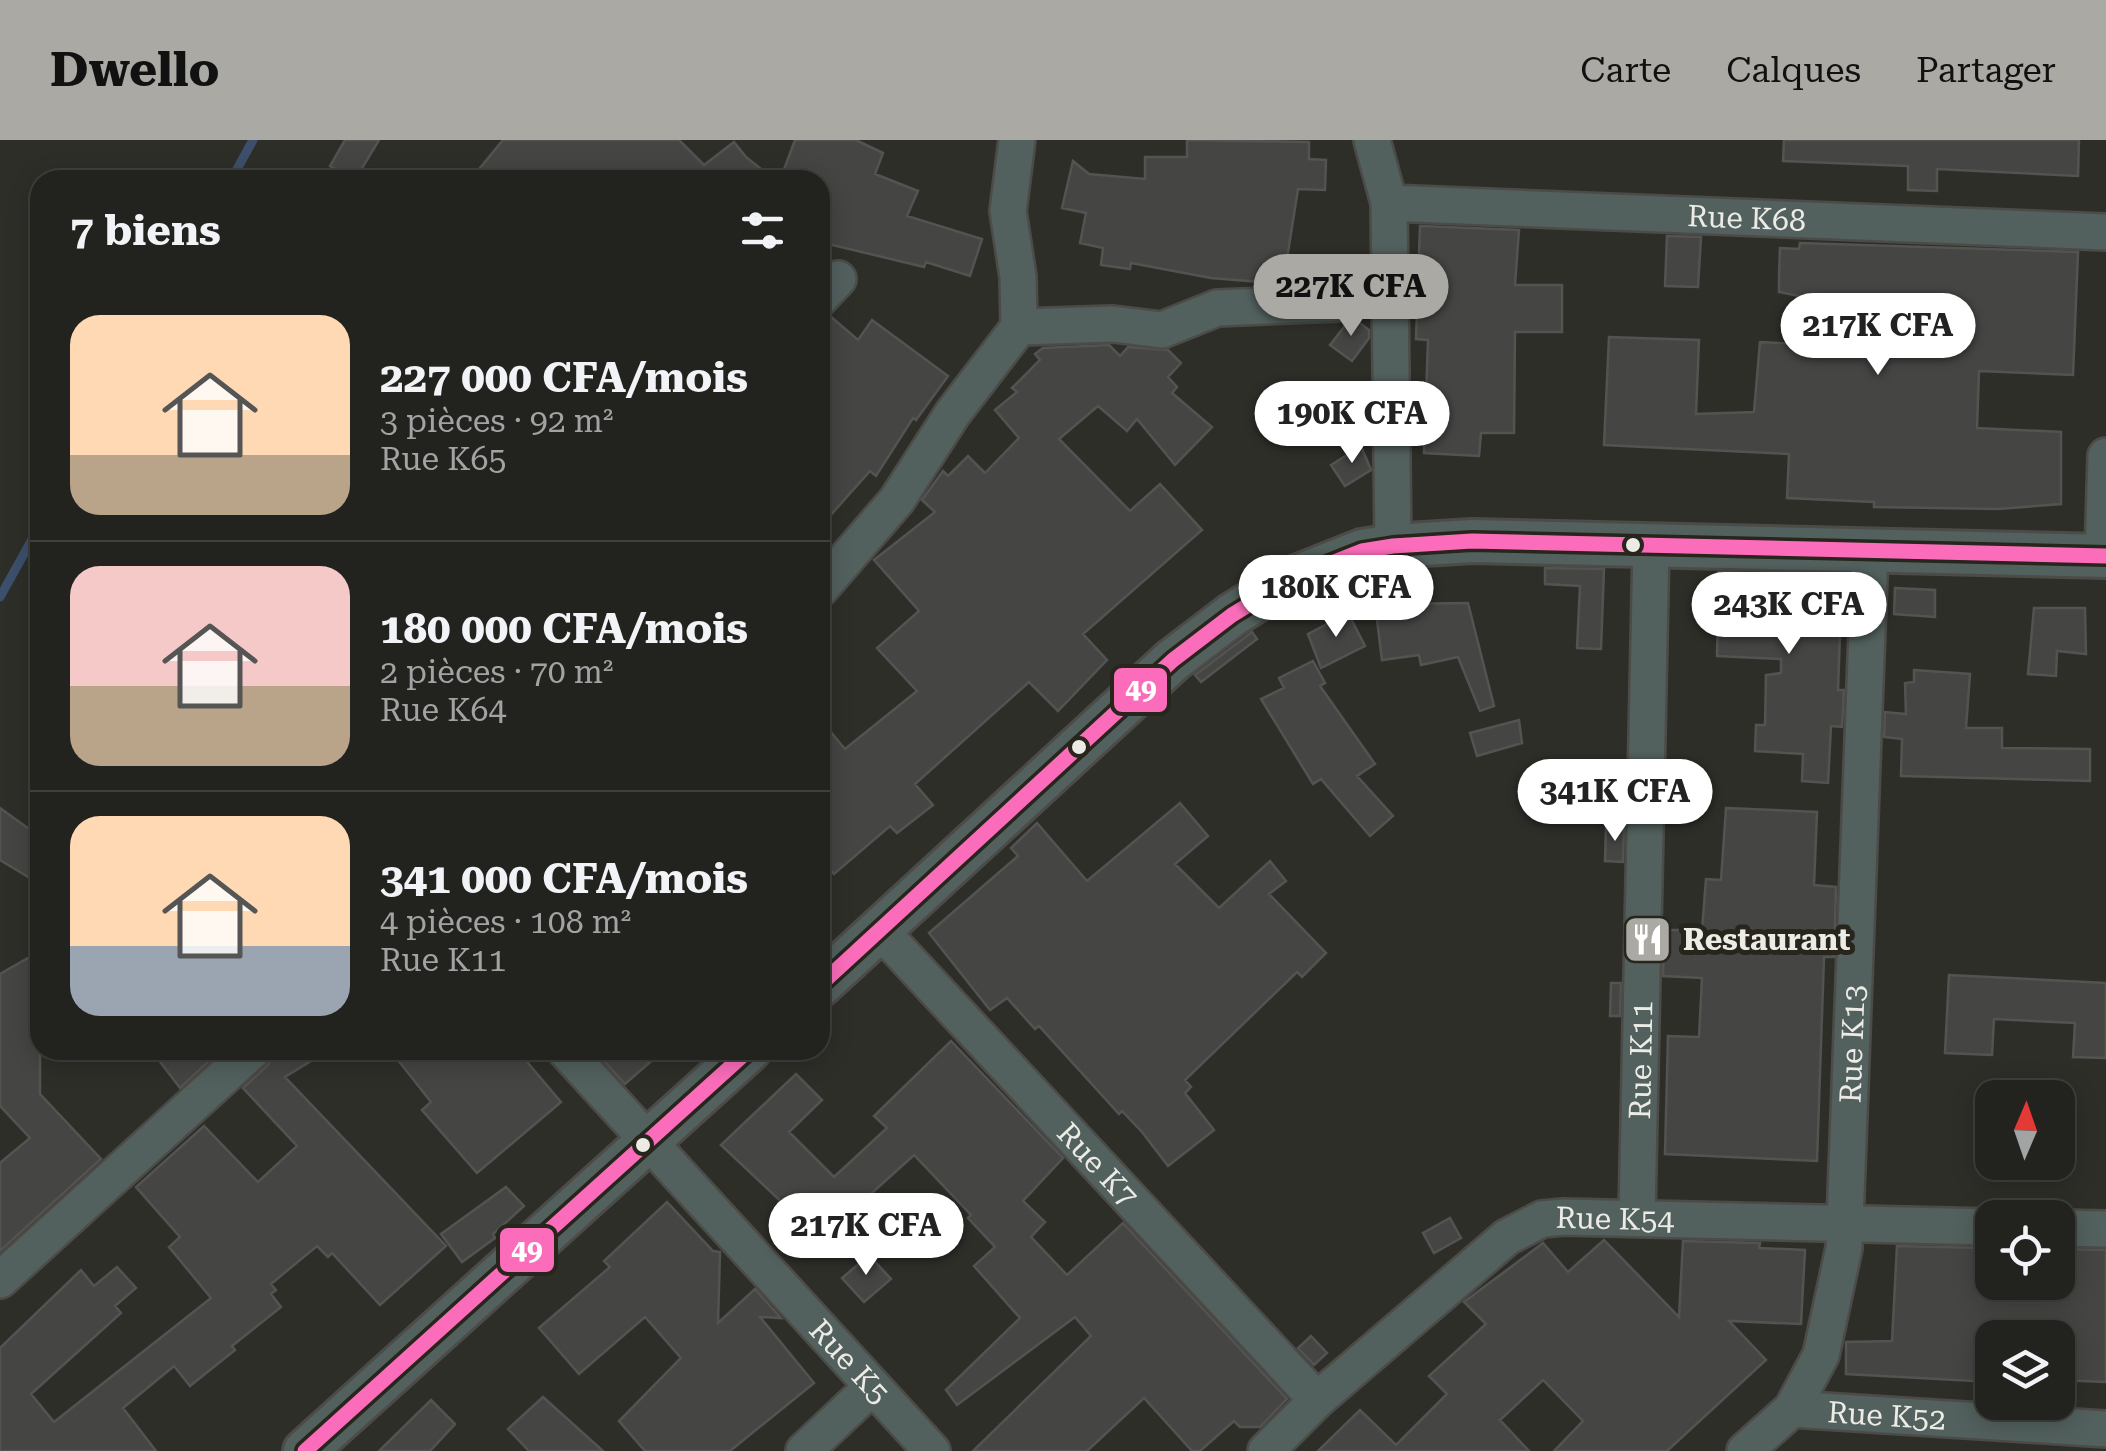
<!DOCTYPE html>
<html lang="fr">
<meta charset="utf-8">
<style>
:root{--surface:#22221f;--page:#2e2f2c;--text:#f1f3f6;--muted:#a2a4a4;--line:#3f3f3d;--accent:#aaa9a3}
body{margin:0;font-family:"Roboto Serif",serif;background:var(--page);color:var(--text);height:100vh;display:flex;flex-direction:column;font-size:38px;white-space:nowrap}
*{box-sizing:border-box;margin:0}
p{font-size:32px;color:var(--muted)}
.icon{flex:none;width:55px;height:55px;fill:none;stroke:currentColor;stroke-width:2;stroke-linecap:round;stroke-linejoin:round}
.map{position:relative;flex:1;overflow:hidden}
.drawer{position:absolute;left:30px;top:30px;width:800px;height:890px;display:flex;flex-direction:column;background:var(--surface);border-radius:30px;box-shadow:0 5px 25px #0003,0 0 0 2px var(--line)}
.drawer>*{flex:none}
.needle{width:65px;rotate:2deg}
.fabs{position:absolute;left:1975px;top:940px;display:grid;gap:20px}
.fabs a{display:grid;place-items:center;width:100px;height:100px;border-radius:20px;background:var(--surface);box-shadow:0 5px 25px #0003,0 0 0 2px var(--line);font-size:50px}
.price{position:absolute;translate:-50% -85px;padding:0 22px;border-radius:35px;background:#fff;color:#222;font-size:32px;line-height:65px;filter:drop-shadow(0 2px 5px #0008)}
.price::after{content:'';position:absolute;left:50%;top:60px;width:30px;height:22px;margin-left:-15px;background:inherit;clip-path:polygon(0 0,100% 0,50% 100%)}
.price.on{background:var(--accent);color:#111}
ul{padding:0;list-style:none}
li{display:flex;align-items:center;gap:30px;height:250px;padding:0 40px}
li+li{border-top:2px solid var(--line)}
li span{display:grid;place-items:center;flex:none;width:280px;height:200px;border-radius:30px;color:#555}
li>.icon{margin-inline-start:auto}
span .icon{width:120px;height:120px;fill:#fffc;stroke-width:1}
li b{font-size:42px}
h2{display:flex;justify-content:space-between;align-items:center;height:120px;padding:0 40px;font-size:42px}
header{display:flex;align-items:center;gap:60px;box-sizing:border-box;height:140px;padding:0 50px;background:var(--accent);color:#111}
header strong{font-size:48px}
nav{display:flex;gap:55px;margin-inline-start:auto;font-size:35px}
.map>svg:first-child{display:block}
</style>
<header>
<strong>Dwello</strong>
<nav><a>Carte</a><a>Calques</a><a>Partager</a></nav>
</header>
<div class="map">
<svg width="2106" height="1311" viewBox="0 0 2106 1311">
<rect width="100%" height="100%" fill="#2e2e29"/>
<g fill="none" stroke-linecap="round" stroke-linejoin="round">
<path stroke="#3c506b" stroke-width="9" d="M231,40l22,-40
M0,457l40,-72"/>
</g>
<path fill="#454544" stroke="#535352" stroke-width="2.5" d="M345,0h34l-24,40 -25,-14z
M503,0h176l25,25 30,-23 12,15 29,23h-305z
M795,0h61l27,13 -8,21 43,17 -11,25 75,23 -12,37 -44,-14 -2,5 -104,-25v-62h-40z
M1187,0l122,2v17l17,1 -1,30 -27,-1 -15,95 -72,-6 -80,-15 -1,6 -29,-4 2,-17 -23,-5 6,-30 -24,-5 11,-47 16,13 56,5v-22h42z
M1784,0h295l-1,36 -141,-7v22l-29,-1v-24l-125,-5z
M1420,86l99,4 -4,55h47v47h-47l-1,101h-33l-2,23 -55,-3 4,-113 -12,-1z
M1667,96l34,1 -3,50 -33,-1z
M1800,103l278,9 -5,123 -94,-4 -2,57 84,4v72l-63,5 -124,-2v-5l-87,-4 2,-44 -185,-9 5,-108 90,3 -3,74 58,-2 6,-70 37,2 2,-48 -20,-4v-17l1,-27 19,1z
M830,176l28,24 14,-20 76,56 -32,44 -3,-2 -37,58 -6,-5 -50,56v-208z
M1356,180l13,10v8l-17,23 -22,-16 17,-22z
M1109,205l11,11 8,-9 40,3 13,13 -13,14 9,10 -5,6 40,34 -37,38 -38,-46 -10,12 -29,-25 -39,33 71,72 30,-27 42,46 -119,104 24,26 -49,51 -29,-29 -114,102 18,21 -36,28 -7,-7 -56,48 -14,-17v-138l25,30 72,-58 -40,-43 42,-37 -45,-51 61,-48 -13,-12 21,-29 5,5 20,-20 17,17 34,-35 -24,-28 22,-18 -5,-4 28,-28 -5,-6 8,-6z
M1361,306l10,24 -26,16 -14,-21z
M1545,428l59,1 -3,80 -24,-1 3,-62 -35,-2z
M1719,432l123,3 -4,115h6l-2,37 -11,-1 -3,57 -26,-2 1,-27 -48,-3 1,-26h9l1,-50 15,-2v-14l-64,-3z
M1895,448l40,2v27l-41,-3z
M1468,463l26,103 -14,5 -22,-54 -37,8 -2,-10 -37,5 -5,-40 15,-7v-9z
M2034,468h51l1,46 -29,-3 -1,25 -28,-2z
M1348,473l17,33 -44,22 -13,-34z
M1252,492l5,7 -56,43 -6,-7z
M1313,521l12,22 -5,3 55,78 -18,12 36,40 -23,20 -49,-57 -8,5 -52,-85 23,-11 -5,-10z
M1914,530l56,4 -4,54h36v20l88,1v32l-189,-5 1,-37 -18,-2 1,-25 21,2 -1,-31 9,-1z
M1519,580l3,23 -45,13 -7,-23z
M1180,663l28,33 -33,28 44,44 51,-47 16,20 -17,13 57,59 -24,24 -5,-5 -112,108 6,7 -6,6 29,37 -46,36 -26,-34 -20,-21 -3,3 -80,-88 -4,3 -28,-31 -17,12 -61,-77 89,-77 -7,-8 26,-25 50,58z
M0,668l40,29v47l-40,-24z
M1726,668l91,4 -3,73 22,2 -2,70h-10l-7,204 -152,-7 3,-118 31,1 3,-59 -39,-2 1,-46h38l4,-51 15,1z
M1606,686l18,1 -1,35 -18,-1z
M28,818l12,21v115l61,65 -101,92v-88l30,-25 -30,-32v-132z
M1949,835l157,8v75l-33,-1 2,-34 -81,-4 -2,36 -47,-2z
M1611,843h10l-1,33h-10z
M951,901l112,117 -40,43 22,21 -14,15 36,38 56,-52 164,176 -27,28h-20l-6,-6 -34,30h-8l-48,-53 -57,53h-114l118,-115 -16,-19 -118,88 -11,-15 74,-72 -46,-52 21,-19 -27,-29 3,-3 -57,-60 -82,74 -29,-32 -13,13 -69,-65 75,-71 26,26 -33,32 45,45 53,-49 -13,-12z
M151,910h70l-41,38z
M274,910h55l-44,27 161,169 -66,59 -48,-52 -4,4 -11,-11 -46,38 5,6 -5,4 10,13 -49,39 3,4 -45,36 -16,-20 -51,42 33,43h-156v-103l81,-78 13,16 23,-19 19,21 -21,18 6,7 -90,81 23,28 157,-124 -42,-51 11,-10 -44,-50 68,-61 54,56 39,-36 -54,-58 25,-23z
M390,910h127l44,52 -84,71 -55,-63 9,-8z
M594,910h70l-39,34z
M506,1047l18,19 -31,28 2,4 -33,24 -21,-28z
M667,1062l46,49 7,1 -2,71 37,-34 26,29 -21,-1 54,66 -84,68h-85l-26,-30 62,-63 -36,-41 -66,57 -40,-46 71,-61 -6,-6z
M1450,1078l11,20 -27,15 -11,-20z
M1604,1100l75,77 4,-76 77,2 -1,5 46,2 -4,74 -72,-3 37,39 -99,91h-113l29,-30 -40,-41 -43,40 29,31h-211l42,-41 36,35 51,-51 -18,-18 57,-52 -22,-22 79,-59 25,29z
M1897,1106l87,2v9l8,1v24h66v-22h4l1,-11 43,1v132l-48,-2v-42h-66v44l-146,-8v-32l46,-1z
M869,1115l22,24 -27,23 -22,-24z
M1311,1196l16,17 -13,12 -16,-17z
M543,1257l60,54h-74l-21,-22z
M431,1260l24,24 -25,27h-51z"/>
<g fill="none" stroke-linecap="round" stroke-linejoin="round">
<defs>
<g id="minor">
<path d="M1372,0l17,63 4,343"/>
<path id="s1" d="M1389,63l717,29"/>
<path d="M820,158l18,-19"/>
<path d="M1019,187l94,-3 49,6 55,-22 122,-5 51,-16"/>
<path d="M2103,416l3,-100"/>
<path d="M820,449l77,-89 56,-87 66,-86 -1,-50 -10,-66 9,-71"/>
<path id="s2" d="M880,790l437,470"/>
<path id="s3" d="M565,910l367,401"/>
<path id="s4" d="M1637,1075l14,-670"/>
<path d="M2058,1088l48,1"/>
<path d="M0,1140l253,-230"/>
<path id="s5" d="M1792,1269l314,20"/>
<path d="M804,1311l67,-63"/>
<path id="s6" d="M1266,1311l51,-51 190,-163 35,-18 22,-2 428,10"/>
<path id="s7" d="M1745,1311l47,-42 29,-54 23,-107 26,-698"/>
</g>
<path id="tertiary" d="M820,845l353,-325 59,-45 57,-35 73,-29 31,-5 79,-5 634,15
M305,1311l444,-401"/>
</defs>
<use href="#minor" stroke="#4c4b48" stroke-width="40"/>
<use href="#tertiary" stroke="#4c4b48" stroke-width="48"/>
<use href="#minor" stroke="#52605e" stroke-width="35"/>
<use href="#tertiary" stroke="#52605e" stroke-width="42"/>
<defs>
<path id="bus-1" d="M820,845l353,-325 59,-45 57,-35 73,-29 31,-5 79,-5 634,15
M305,1311l444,-401"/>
</defs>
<use href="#bus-1" stroke="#27251c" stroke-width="22"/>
<use href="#bus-1" stroke="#fb6dba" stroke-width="15"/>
</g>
<defs>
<symbol id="restaurant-square" viewBox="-11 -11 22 22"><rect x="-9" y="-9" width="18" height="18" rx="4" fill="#aaa9a3" stroke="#27251c"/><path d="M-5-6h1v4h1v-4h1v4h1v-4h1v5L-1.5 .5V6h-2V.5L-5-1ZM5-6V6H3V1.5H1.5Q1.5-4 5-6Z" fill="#fff"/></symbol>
</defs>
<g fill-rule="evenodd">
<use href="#restaurant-square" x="1620" y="772" width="55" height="55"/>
</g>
<g fill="#ecebe5" stroke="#27251c" stroke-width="4">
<circle cx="1633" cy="405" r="9"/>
<circle cx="1079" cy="607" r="9"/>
<circle cx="643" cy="1005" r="9"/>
</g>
<g text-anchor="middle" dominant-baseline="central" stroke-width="10" stroke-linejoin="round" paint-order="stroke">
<g font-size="30" fill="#ecebe5" stroke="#27251c">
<text stroke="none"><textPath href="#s1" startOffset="358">Rue K68</textPath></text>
<text stroke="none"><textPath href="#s7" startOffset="438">Rue K13</textPath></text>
<text stroke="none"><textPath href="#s4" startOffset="155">Rue K11</textPath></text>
<text stroke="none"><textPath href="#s2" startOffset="320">Rue K7</textPath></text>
<text stroke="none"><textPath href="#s6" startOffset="435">Rue K54</textPath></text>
<text stroke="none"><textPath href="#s3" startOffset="422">Rue K5</textPath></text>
<text stroke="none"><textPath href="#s5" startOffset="95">Rue K52</textPath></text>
</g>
<g font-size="30" font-weight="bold" fill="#ecebe5" stroke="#27251c" text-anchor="start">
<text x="1683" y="799">Restaurant</text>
</g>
</g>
<g stroke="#27251c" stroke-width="4">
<rect x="1112" y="526" width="57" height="48" rx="10" fill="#fb6dba"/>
<rect x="498" y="1086" width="58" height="48" rx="10" fill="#fb6dba"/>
</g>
<g font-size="28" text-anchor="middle" font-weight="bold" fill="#fff">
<text x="1141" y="559">49</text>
<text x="527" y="1120">49</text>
</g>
</svg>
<div class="fabs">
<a><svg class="needle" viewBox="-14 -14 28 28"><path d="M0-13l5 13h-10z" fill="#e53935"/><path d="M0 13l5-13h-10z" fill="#a2a4a4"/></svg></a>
<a><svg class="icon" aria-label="locate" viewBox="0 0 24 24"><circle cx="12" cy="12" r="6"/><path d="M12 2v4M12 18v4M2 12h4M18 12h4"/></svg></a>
<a><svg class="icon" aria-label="layers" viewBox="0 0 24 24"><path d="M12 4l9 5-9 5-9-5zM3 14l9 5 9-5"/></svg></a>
</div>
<b class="price on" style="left:1351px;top:199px">227K CFA</b>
<b class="price" style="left:1878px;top:238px">217K CFA</b>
<b class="price" style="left:1352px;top:326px">190K CFA</b>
<b class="price" style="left:1336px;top:500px">180K CFA</b>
<b class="price" style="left:1789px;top:517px">243K CFA</b>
<b class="price" style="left:1615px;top:704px">341K CFA</b>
<b class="price" style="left:866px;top:1138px">217K CFA</b>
<section class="drawer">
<h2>7 biens<svg class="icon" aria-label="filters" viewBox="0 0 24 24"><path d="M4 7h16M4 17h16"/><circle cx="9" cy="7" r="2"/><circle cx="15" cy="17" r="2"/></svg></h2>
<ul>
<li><span style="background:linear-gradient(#ffd9b3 70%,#b9a48a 0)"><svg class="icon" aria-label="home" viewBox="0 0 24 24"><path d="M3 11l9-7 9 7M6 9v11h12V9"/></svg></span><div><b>227 000 CFA/mois</b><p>3 pièces · 92 m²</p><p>Rue K65</p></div></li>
<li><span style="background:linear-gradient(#f6c9c9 60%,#b9a48a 0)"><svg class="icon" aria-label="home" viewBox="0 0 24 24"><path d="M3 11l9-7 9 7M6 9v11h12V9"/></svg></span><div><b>180 000 CFA/mois</b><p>2 pièces · 70 m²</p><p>Rue K64</p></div></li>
<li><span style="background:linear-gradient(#ffd9b3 65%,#9aa5b1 0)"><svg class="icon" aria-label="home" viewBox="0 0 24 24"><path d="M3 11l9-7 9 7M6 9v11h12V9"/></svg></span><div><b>341 000 CFA/mois</b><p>4 pièces · 108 m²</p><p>Rue K11</p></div></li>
</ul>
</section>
</div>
